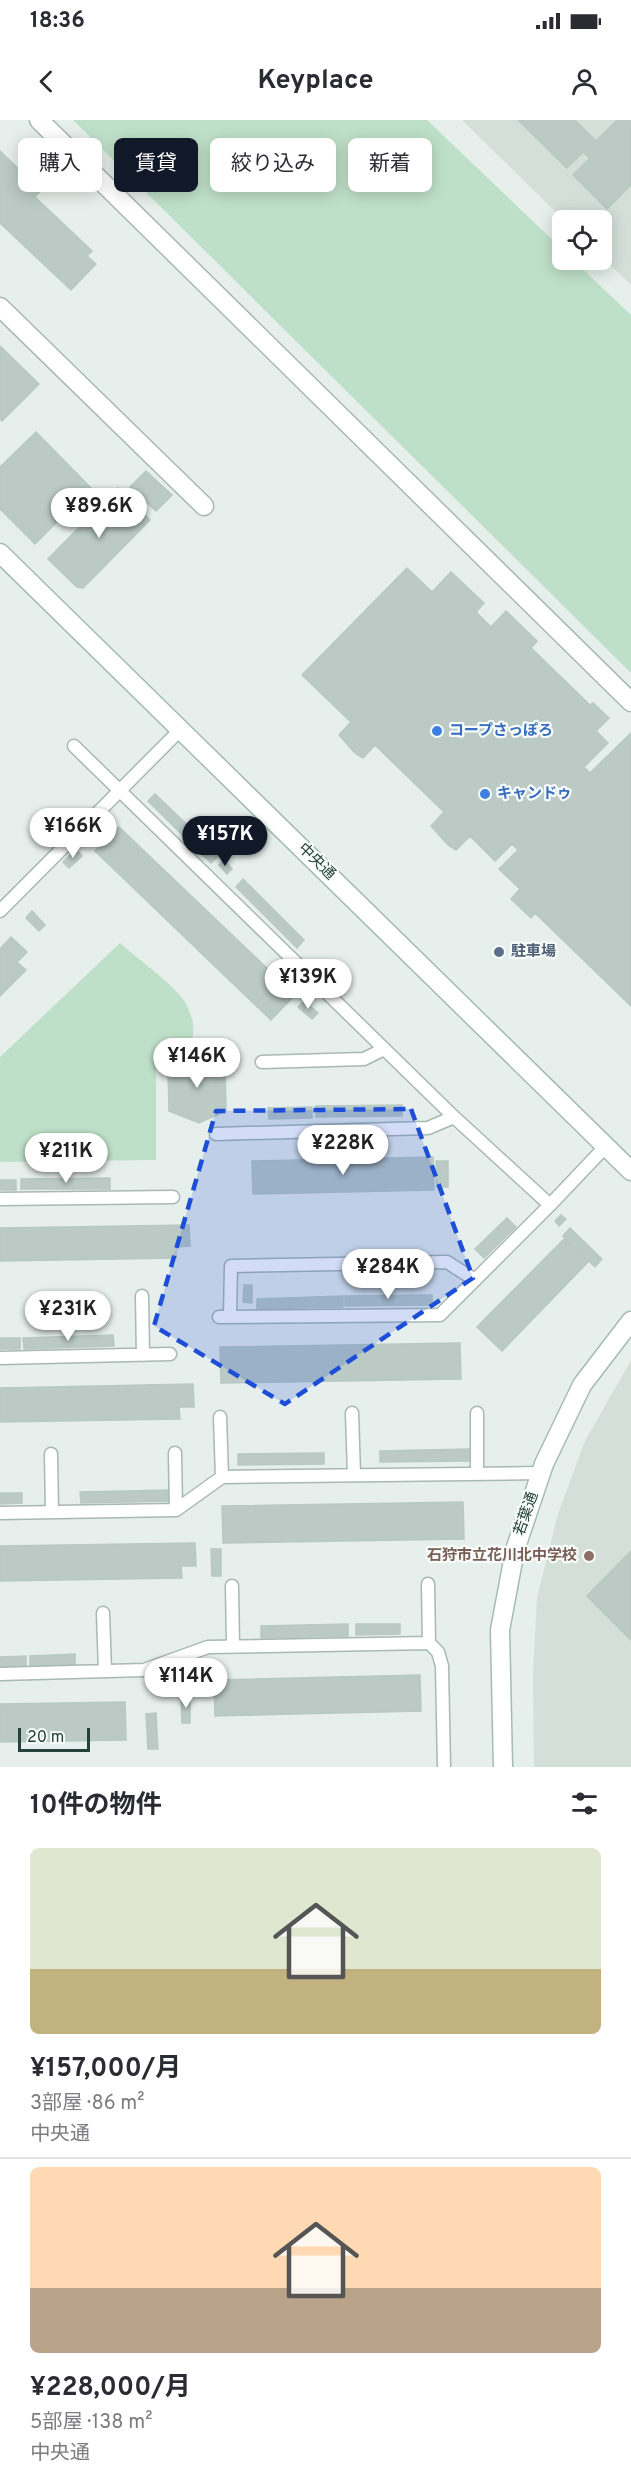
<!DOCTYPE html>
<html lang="ja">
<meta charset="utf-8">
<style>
:root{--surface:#fff;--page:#f7f7f7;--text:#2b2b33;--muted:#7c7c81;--line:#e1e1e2;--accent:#111827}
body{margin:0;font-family:Overpass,"Noto Sans JP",sans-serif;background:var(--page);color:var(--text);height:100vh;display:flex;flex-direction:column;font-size:22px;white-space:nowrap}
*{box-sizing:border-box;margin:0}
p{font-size:20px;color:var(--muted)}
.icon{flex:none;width:33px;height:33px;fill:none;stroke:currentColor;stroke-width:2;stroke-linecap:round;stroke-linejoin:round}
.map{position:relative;height:1647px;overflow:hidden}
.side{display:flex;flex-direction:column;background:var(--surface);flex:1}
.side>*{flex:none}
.banner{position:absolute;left:18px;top:18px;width:596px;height:54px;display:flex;gap:12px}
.tools{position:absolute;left:552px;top:90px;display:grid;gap:12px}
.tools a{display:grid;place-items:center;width:60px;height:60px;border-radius:9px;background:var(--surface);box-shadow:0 3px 15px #0003;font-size:30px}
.scale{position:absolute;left:18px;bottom:15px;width:72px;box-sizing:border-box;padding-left:6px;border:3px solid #24423a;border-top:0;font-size:16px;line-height:21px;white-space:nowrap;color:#24423a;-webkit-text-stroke:4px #f7fbf9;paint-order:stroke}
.price{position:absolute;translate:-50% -51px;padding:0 14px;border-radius:21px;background:#fff;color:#222;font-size:20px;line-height:39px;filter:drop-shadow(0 2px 3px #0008)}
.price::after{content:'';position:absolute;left:50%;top:36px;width:18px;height:14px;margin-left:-9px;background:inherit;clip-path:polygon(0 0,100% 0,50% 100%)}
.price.selected{background:var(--accent);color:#fff}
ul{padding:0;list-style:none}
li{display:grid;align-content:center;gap:12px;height:318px;padding:0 30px}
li+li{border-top:2px solid var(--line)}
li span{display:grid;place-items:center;height:186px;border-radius:9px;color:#555}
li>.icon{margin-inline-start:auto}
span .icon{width:108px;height:108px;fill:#fffc;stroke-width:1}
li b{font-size:26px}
h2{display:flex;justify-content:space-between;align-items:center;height:72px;padding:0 30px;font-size:26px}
.tag{padding:0 21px;border-radius:9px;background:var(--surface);box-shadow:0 3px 15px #0003;font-size:21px;line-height:54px}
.tag.selected{background:var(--accent);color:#fff}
.status{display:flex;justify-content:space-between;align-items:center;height:42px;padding:0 30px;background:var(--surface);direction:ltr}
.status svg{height:16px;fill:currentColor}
header{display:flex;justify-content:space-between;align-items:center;height:78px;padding:0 30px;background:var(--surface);font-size:27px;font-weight:700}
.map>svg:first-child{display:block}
</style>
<div class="status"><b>18:36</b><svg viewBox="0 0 49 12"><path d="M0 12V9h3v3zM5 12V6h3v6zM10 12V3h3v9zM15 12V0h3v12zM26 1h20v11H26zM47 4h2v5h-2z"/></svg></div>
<header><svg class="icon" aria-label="back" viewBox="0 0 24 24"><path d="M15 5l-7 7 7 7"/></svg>Keyplace<svg class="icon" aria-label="person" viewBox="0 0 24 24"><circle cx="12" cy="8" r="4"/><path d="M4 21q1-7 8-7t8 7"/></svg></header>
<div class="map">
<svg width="631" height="1647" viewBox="0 0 631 1647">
<rect width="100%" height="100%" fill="#e6efeb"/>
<path fill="#d4dfda" d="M462,0h169v165l-29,-28v-37h-38z
M631,1240v407h-97l-1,-93 4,-76 21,-84 27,-73z"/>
<path fill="#bfe0c8" d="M73,0h354l135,129v11h11l58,55v358z
M120,823c20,18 46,35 63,56 4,5 6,12 8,17 10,28 -12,43 -35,50v94l-156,2v-105z"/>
<path fill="#bbcac4" stroke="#b8c9c2" stroke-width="1.5" d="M518,0h57l21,21 21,-21h14v65l-24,24 -34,-34 17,-17 -7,-6 -16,16z
M0,31l30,29 7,-7 11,10 -13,14 57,54 -5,5 9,8 -25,26 -71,-67z
M0,226l39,38 -37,37 -2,-2z
M36,312l55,56 -56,56 -35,-35v-42z
M146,351l26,24 -16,16 -26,-24z
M118,368l32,32 -67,68 -6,-1 -29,-28z
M407,448l25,24 19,-20 33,31 -8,9 15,15 15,-16 31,30 -6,7 59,57 3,-2 16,15 -13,13 12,12 -24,24 6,6 41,-40v273l-96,-93 -4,5 -20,-19 9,-10 -21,-20 19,-19 -6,-6 -17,17 -25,-25 -14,14 -8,-5 -17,-19 13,-14 -69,-67 -12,13 -8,-5 -16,-18 12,-13 -49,-47z
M155,674l64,61 -8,8 -63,-62z
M119,707l176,168 -24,25 -176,-169z
M76,729l6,7 -13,12 -6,-6z
M224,740l8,9 -5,5 -8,-9z
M243,759l61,61 -7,8 -61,-61z
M32,791l13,14 -6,6 -13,-13z
M11,817l16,15 -10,10 9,8 -26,26v-47z
M304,881l14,12 -6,6 -14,-12z
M197,934l28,13 1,44 -27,12 -30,-12 -1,-44z
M402,985v11l-86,1v-11z
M312,987v11l-43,1 -1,-11z
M433,1037l1,33 -181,4 -1,-33z
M436,1041h12v26h-11z
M110,1058v11h-89v-10z
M0,1060h16v10h-16z
M561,1095l5,4 -7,7 -4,-5z
M507,1098l9,9 -32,31 -9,-9z
M189,1105l1,21 -14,1v11l-176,3v-33z
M570,1108l32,31 -7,8 -32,-31z
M564,1119l24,23 -86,89 -25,-24z
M244,1165h8v18l-9,-1z
M432,1175v10l-87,1v-10z
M343,1176v11l-86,2v-10z
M113,1215l1,11 -90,3 -1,-11z
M0,1218h20v11h-20z
M460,1223l1,36 -240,4 -1,-36z
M193,1264l1,23h-15l1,12 -180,3v-34z
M469,1329v12l-89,1v-11z
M324,1333v11l-86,1v-11z
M170,1370v11l-89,2 -1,-11z
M0,1373h22v10l-22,1z
M463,1382l1,37 -241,4 -1,-37z
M195,1423l1,23h-15l1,12 -182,3v-35z
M211,1429h10v27h-9z
M631,1431v89l-44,-44z
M348,1504v12l-87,2v-12z
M356,1504h44v10l-44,1z
M75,1534v11l-45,1v-10z
M26,1536v11l-26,1v-11z
M420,1555l1,36 -206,5 -1,-36z
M181,1576h9v27h-8z
M125,1582l1,38 -126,2v-38z
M156,1593l2,36h-10l-2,-35z"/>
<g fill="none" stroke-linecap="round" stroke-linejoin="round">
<defs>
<path id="lane" d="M74,626l380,371 96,88
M0,791l181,-182
M262,942l102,-3 20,-10
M216,1014l212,-6 26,-11
M0,1079l173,-2
M142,1176l1,59
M219,1197l221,-2 110,-110 56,-59
M230,1197l1,-51 216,-4 28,18
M0,1238l170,-4
M352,1293l2,62
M477,1293v60
M220,1297l2,60
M175,1333l1,57
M51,1334l1,58
M0,1393l176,-3 46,-33 319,-4
M428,1464l1,59
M232,1466l1,60
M103,1493l2,58
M0,1554l144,-4 64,-23 221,-4 9,9 4,14 2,101"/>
<path id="street" d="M39,0l592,582
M0,187l204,199"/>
<path id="secondary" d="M0,433l631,618
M503,1647l-3,-137 15,-80 29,-86 38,-79 49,-64"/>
</defs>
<use href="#lane" stroke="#a8b8b2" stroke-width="15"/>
<use href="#street" stroke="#a8b8b2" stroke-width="21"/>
<use href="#secondary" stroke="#a4bbb3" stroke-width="21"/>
<use href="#lane" stroke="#fff" stroke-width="12"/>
<use href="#street" stroke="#fff" stroke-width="18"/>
<use href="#secondary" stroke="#fff" stroke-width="18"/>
</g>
<path fill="#1d4ed8" fill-opacity="0.2" stroke="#1d4ed8" stroke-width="4.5" stroke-dasharray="12 8" stroke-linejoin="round" d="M411,989l62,169 -188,126 -131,-78 62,-215z"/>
<g fill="#3f7fe0" stroke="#f7fbf9" stroke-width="2">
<circle cx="437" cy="611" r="6"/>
<circle cx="485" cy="674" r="6"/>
</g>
<circle fill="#5c6f8a" stroke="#f7fbf9" stroke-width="2" cx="499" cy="832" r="6"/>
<circle fill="#8d6e63" stroke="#f7fbf9" stroke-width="2" cx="589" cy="1436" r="6"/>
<g text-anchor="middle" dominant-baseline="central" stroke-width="4.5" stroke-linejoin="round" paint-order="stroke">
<g font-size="15" font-weight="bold" fill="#366cbe" stroke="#f7fbf9" text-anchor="start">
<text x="449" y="611">コープさっぽろ</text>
<text x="497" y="674">キャンドゥ</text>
</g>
<g font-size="15" fill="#24423a" stroke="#f7fbf9">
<text transform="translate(316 742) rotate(44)">中央通</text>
<text transform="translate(527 1394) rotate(-71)">若葉通</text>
</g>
<g font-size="15" font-weight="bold" fill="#4e5e75" stroke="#f7fbf9" text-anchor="start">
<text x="511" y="832">駐車場</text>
</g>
<g font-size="15" font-weight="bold" fill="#785e54" stroke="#f7fbf9" text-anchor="end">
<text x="577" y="1436">石狩市立花川北中学校</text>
</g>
</g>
</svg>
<div class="tools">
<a><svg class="icon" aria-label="locate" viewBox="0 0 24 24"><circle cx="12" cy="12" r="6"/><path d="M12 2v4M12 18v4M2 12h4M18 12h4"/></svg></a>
</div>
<div class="scale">20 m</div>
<b class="price" style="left:99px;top:419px">¥89.6K</b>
<b class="price" style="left:73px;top:739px">¥166K</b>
<b class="price selected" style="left:225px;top:747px">¥157K</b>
<b class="price" style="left:308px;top:890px">¥139K</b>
<b class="price" style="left:197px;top:969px">¥146K</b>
<b class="price" style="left:343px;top:1056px">¥228K</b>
<b class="price" style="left:66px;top:1064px">¥211K</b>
<b class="price" style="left:388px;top:1180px">¥284K</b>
<b class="price" style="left:68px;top:1222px">¥231K</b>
<b class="price" style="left:186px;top:1589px">¥114K</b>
<div class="banner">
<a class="tag">購入</a>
<a class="tag selected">賃貸</a>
<a class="tag">絞り込み</a>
<a class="tag">新着</a>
</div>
</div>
<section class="side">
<h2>10件の物件<svg class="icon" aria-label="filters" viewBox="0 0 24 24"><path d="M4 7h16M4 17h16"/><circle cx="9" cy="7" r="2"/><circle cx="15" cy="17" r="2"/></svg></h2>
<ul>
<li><span style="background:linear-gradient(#dfe7d0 65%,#c2b280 0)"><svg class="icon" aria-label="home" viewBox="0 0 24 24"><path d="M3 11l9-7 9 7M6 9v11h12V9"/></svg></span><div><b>¥157,000/月</b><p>3部屋 · 86 m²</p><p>中央通</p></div></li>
<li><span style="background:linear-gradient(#ffd9b3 65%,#b9a48a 0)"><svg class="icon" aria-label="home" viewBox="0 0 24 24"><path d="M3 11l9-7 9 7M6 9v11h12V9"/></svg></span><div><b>¥228,000/月</b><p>5部屋 · 138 m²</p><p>中央通</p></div></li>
</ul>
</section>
